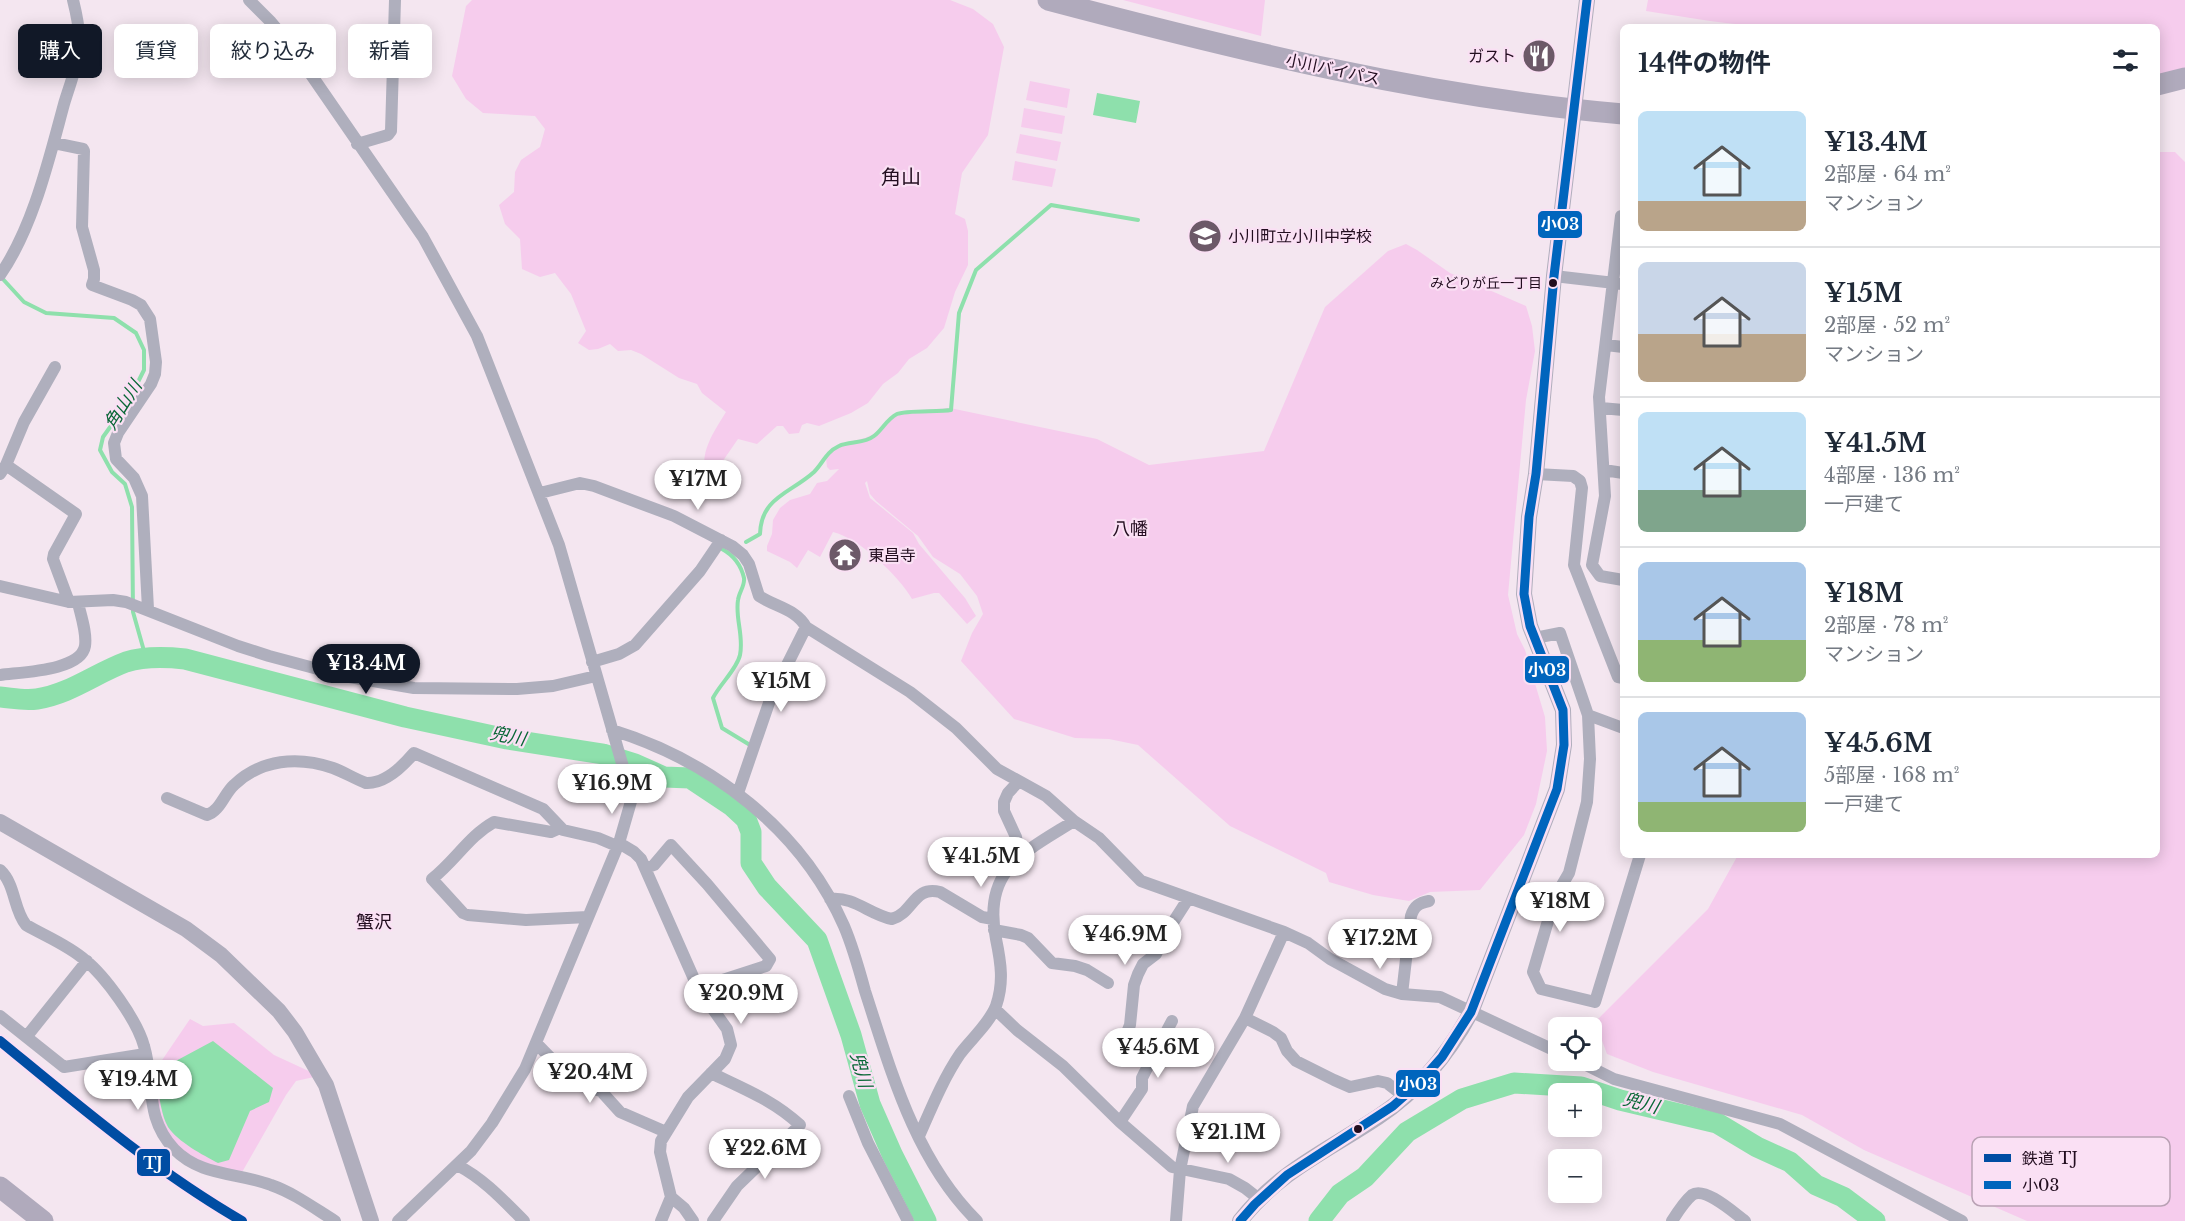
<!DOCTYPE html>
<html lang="ja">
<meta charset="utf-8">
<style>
:root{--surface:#fff;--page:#f2f2f3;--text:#1f2937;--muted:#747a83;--line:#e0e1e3;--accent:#111827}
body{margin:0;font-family:"Libre Baskerville","Noto Sans JP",serif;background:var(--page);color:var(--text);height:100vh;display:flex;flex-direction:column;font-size:22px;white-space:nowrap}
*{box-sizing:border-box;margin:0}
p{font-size:20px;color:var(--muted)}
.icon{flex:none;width:33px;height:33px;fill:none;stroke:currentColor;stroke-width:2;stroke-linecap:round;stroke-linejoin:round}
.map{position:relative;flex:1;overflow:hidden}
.drawer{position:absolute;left:1620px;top:24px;width:540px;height:834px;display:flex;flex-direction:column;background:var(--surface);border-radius:9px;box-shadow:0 3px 15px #0003}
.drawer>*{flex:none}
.top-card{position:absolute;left:18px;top:24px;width:570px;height:54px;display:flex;gap:12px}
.tools{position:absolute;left:1548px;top:1017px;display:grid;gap:12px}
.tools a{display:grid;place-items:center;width:54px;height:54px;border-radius:9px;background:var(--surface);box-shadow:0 3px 15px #0003;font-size:30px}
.price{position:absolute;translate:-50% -51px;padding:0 14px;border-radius:21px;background:#fff;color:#222;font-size:20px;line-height:39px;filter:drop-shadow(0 2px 3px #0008)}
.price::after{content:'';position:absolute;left:50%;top:36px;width:18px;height:14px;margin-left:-9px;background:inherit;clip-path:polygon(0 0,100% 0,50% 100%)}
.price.active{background:var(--accent);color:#fff}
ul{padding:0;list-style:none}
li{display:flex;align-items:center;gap:18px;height:150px;padding:0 18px}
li+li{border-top:2px solid var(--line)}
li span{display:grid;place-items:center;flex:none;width:168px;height:120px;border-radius:9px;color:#555}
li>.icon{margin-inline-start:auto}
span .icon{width:72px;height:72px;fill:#fffc;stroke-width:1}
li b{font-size:26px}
h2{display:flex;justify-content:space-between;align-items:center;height:72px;padding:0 18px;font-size:26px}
.tag{padding:0 21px;border-radius:9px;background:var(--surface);box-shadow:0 3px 15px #0003;font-size:21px;line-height:54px}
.tag.active{background:var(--accent);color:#fff}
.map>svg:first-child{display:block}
</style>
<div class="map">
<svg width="2185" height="1221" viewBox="0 0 2185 1221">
<rect width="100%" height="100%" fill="#f4e6f0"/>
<path fill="#f6cced" d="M472,0h478l23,9 20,15 11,23 -16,88 -26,38 -7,41 10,5 3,12v34l-13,27 -11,36 -17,20 -18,11 -11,14 -15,11 -15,19 -17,10 -32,13 -12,-3 -5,2 -3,8 -10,1 -6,-8h-6l-20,18 -19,-5 -20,29 -7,3 -6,-3c-4,-19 12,-41 21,-56l-24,-19 -5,-9 -18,-6 -38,-24 -10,-4 -13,1 -8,-7 -12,5 -9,1 -11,-7 8,-12 -15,-37 -16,-21 -15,4 -18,-8 -2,-30 -15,-15 -6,-19 15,-13 1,-20 6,-12 19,-13 5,-18 -10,-13 -52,-3 -17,-14 -14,-23 14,-70z
M1123,0h142l-4,36z
M1648,0h537v69l-28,7v-49h-345l-3,-3c-55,7 -109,-5 -163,-13z
M1030,81l40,8 -3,19 -41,-8z
M1024,108l41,8 -3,18 -41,-7z
M1020,134l41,8 -4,19 -41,-8z
M2157,152h18l10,10v1059h-158l-163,-71 -62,-35 -149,-43 -46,-18 -12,-32 113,-113 30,-54h419z
M1015,161l41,8 -4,18 -40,-7z
M1406,244l11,6 33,23 76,33 6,20 3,25 -9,49 -18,195 9,39 8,16 20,67 2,34 -11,53 -12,31 -44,55 -50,2 -21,9 -36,-6 -44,-13 -3,-9 -96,-47 -92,-81 -29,-6 -34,-1 -61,-19 -53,-58 11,-28 11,-19 -6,-18 -17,-22 -27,-17 -15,-21 -42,-35 -6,-7 -3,-13 -2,2 5,15 43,35 6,11 46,54 11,18 -9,8 -28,-31h-5l-22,6c-13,-23 -53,-61 -79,-67l-13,25 -12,-7 -11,18 -7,-6 -23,-11v-5l5,-12 1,-14 7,-12 10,-8 20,-6 7,-11 10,-2 12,-12 -9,1 -3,-3 -1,-9 11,-13 28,-7 11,-5 15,-14 17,-8 42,-3 147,31 52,26 115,-14 61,-144 63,-56z
M190,1019l13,7 31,-3 40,32 39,18 1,4 -18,4 -10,14 -45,79 -12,-2 -37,-15 -16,-13 -13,-15 -7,-30 -2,-27z"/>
<path fill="#8ee0ac" d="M1097,93l43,8 -4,22 -43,-8z
M213,1041l60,47 -4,14 -19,9 -21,49 -11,3c-15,-8 -40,-21 -50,-36 -7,-12 -8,-29 -11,-42l15,-22z"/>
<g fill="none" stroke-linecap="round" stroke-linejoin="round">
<path stroke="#8ee0ac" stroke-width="4" d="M1,277l23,25 22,11 68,5 22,15 8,17v20l-16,32 -25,35 -3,13 12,22 13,12 7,23 1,105 13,46
M746,542l14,-8c1,-37 31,-41 54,-62 9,-9 12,-20 25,-26 10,-5 25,-2 35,-10 8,-6 13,-17 23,-22 8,-4 42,-2 54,-4l8,-97 17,-43 75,-65 87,15
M722,549c11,6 19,16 22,29 1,8 -5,14 -6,22 -3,18 6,36 2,55 -3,14 -20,29 -27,43l9,30 28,17"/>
<path stroke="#8ee0ac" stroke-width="21" d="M0,697c12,1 24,4 37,2 33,-5 59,-26 89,-37 19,-6 40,-5 59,-3l220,58 102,22 96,15 32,10 29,13 26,1 42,28 14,13 5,13v31l16,24 50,53 34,95 19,69 22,50 34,67
M1319,1221l21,-27 25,-17 42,-45 55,-33 52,-16 67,4 39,13 97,23 40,24 33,15 26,23 27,12 32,24"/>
<path stroke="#afafbd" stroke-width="12" d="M249,0l22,22 21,25 131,190 54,99 82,209 73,253 -13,45 -94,226 -33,54 -21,28 -73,70
M54,143l29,6 1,2 -2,76 12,43v9l-2,6 40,15 9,5 9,14 6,43 -1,12 -4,10 -33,49 -4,10 2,16 18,19 8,18 6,113
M357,144l31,-9 3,-4 4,-131
M1623,216h-2l-22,181 6,99 -13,69 8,11 23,4
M0,275c33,-47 49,-116 64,-171 6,-20 15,-42 15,-63 1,-13 -3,-29 -6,-41
M1554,276l69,8
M1606,345l17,2
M1601,408l22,2
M6,465l70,49 -22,40 -1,5 16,43
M1604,470l19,3
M0,474l6,-9 18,-43 31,-55
M1536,474l37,2 7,5 2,7 -8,77 44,112 5,1
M540,493l40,-10 14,3 80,30 58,30 11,9 6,9 10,32c17,11 37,13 47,31l104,65 46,36 41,41 49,27 28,25 25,17 42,43 143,51 24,11 22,16 55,30 17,5 38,3 118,55
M0,586l69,16 44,-2 13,2 112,44 31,10 75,20 70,12 103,1 36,-3 43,-10
M1535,638l25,-5 28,82
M592,662l27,-8 16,-9 65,-74 21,-31
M0,675c21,-3 81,-4 85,-29 2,-13 -4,-30 -7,-43
M1623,728l-35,-13 2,44 -3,43 -18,71 -14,24 -22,75 8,17 54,13 45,-147
M612,730c100,31 189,99 232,196 9,21 15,43 21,65 26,80 50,169 112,230
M1018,782l-10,11 -4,9v9l12,26 4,20
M738,793l33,-96 35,-70
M167,798l40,17c13,-4 17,-21 27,-30 27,-26 64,-29 99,-17 11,4 22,11 33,15 19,1 37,-17 48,-30l129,56 20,21 35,8 19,8
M560,828l-9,4 -57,-10c-25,14 -39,39 -62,57l31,34 5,2 58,5 62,-3
M619,843l15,9 7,7 57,129 29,41 4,16 -6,14 -37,38 -27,44 -1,11 11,45 -10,24
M646,868l8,-3 17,-20 36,39 63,75 -4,7 -68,22
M0,870c16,15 13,39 26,55 19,11 42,20 59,35 20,16 52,60 59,86 11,37 0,71 30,103 27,28 64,23 97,36 23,8 43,23 64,36
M830,899c24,-3 40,16 62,20 21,-6 22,-34 48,-27l42,25 11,2
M994,930l27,5 7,3 24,25 23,3 12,4 21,13
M1402,994l9,-78c3,-10 8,-13 18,-15
M995,1009l22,21 46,36 57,56 52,45 57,12 16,9 14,11
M0,1016l64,51 81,-13
M1245,1018l28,14 8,6 6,13 9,10 38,19 16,7 28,-6 9,2 18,14
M27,1036l60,-75
M536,1043l33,34 12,8 20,6 19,21 46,20
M1116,1059l14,-34 4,-40 4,-11 5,-10 13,-10 9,-19 23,-36
M1576,1060l38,19 166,45 182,97
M711,1073c33,16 62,27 89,52l-63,61 -24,35
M849,1096l19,47 40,78
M1120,1122l22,-33v-11l3,-6 27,-51
M919,1136c12,-27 24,-57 41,-82 11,-15 29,-30 36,-48 8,-23 5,-43 0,-67 -14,-69 27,-86 78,-118
M457,1165c27,14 46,35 67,56
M671,1197l13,11 9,13
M1176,1221l4,-51 13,-64 52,-88 39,-86
M1672,1221c5,-8 13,-20 20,-26 13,-9 42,18 53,26"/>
<path stroke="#b0aebd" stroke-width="16" d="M0,822l186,107 35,26 58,56 16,21 31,53 45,136
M1240,1221c39,-50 87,-70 138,-104 41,-27 70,-62 93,-105l86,-223 7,-44 -1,-35 -33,-84 -6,-32 5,-77 7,-43 18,-198 33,-276"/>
<path stroke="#b0aabc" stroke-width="21" d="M1048,0c189,50 380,97 575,114
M2157,85l28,-7
M0,1187l43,34"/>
<defs>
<path id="bus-1" d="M1240,1221l15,-17 32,-29 106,-69 26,-23 23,-26 29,-45 86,-223 7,-44 -1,-35 -33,-84 -6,-32 5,-77 7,-43 18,-198 33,-276"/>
</defs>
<use href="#bus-1" stroke="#fae0f4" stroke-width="14"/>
<use href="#bus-1" stroke="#0065bd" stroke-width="9"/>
<defs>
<path id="rail-1" d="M0,1041c78,64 154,129 242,180"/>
</defs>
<use href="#rail-1" stroke="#fae0f4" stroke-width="15"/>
<use href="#rail-1" stroke="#004da3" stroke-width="10"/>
</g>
<defs>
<symbol id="restaurant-disc" viewBox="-11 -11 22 22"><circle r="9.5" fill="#6c5968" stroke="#fae0f4"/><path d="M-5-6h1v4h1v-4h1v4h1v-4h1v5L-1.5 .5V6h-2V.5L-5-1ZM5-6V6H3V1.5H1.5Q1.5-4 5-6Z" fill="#fff"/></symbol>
<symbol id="school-disc" viewBox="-11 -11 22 22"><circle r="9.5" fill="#6c5968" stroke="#fae0f4"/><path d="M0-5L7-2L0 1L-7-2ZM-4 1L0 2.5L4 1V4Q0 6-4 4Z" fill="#fff"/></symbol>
<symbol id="temple-disc" viewBox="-11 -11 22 22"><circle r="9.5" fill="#6c5968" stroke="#fae0f4"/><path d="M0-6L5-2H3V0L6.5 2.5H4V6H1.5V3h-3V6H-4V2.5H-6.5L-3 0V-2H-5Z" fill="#fff"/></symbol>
</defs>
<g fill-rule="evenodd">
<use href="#restaurant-disc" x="1520" y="37" width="38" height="38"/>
<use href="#school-disc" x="1186" y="217" width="38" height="38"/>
<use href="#temple-disc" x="826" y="536" width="38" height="38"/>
</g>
<g fill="#220d1f" stroke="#fae0f4" stroke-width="2">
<circle cx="1553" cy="283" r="5"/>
<circle cx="1358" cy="1129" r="5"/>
</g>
<g text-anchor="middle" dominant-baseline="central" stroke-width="4.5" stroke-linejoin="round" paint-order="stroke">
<g font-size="14" fill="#220d1f" stroke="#fae0f4" text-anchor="end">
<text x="1542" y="283">みどりが丘一丁目</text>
</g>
<g font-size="16" fill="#220d1f" stroke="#fae0f4" text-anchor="start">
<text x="1516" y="56" text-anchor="end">ガスト</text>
<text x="1228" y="236">小川町立小川中学校</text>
<text x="868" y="555">東昌寺</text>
</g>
<g font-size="16" fill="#220d1f" stroke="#fae0f4">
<text transform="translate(1333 69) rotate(12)">小川バイパス</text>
</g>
<g font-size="18" font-style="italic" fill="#096736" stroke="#fae0f4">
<text transform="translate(123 405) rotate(-58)">角山川</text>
<text transform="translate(508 736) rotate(11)">兜川</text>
<text transform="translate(861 1070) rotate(75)">兜川</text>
<text transform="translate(1641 1103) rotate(15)">兜川</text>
</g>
<g font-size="18" fill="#220d1f" stroke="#fae0f4">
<text x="1130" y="529">八幡</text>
<text x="374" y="922">蟹沢</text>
</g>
<g font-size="20" fill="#220d1f" stroke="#fae0f4">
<text x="901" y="177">角山</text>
</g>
</g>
<rect x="1972" y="1137" width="198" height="69" rx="9" fill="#fae0f4" stroke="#b9a1b4" stroke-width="1.5"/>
<rect x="1984" y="1154" width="27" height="8" fill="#004da3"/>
<rect x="1984" y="1181" width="27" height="8" fill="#0065bd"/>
<g font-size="16" fill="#220d1f">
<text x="2022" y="1164">鉄道 TJ</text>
<text x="2022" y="1191">小03</text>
</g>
<g stroke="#fae0f4" stroke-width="2">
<rect x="1537" y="210" width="46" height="29" rx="6" fill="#0065bd"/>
<rect x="1524" y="655" width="46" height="29" rx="6" fill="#0065bd"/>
<rect x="1395" y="1069" width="46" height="29" rx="6" fill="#0065bd"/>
<rect x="136" y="1148" width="35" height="29" rx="6" fill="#004da3"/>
</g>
<g font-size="16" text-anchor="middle" font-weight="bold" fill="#fff">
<text x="1560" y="230">小03</text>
<text x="1547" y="676">小03</text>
<text x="1418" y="1090">小03</text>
<text x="153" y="1169">TJ</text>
</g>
</svg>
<div class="tools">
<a><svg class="icon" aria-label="locate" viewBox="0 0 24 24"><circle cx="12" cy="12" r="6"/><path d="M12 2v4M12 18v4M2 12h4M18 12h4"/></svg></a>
<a>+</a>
<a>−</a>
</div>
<b class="price" style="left:698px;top:511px">¥17M</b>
<b class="price active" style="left:366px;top:695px">¥13.4M</b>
<b class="price" style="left:781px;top:713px">¥15M</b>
<b class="price" style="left:612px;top:815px">¥16.9M</b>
<b class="price" style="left:981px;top:888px">¥41.5M</b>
<b class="price" style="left:1560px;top:933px">¥18M</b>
<b class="price" style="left:1125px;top:966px">¥46.9M</b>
<b class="price" style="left:1380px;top:970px">¥17.2M</b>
<b class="price" style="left:741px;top:1025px">¥20.9M</b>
<b class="price" style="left:1158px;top:1079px">¥45.6M</b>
<b class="price" style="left:590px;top:1104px">¥20.4M</b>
<b class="price" style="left:138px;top:1111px">¥19.4M</b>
<b class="price" style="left:1228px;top:1164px">¥21.1M</b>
<b class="price" style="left:765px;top:1180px">¥22.6M</b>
<div class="top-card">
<a class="tag active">購入</a>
<a class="tag">賃貸</a>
<a class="tag">絞り込み</a>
<a class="tag">新着</a>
</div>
<section class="drawer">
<h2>14件の物件<svg class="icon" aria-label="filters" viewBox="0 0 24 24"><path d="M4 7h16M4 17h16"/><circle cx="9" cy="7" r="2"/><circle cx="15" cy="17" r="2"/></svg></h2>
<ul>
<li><span style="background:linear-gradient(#bfe0f5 75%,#b9a48a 0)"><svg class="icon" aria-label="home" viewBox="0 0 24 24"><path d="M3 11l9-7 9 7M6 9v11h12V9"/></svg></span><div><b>¥13.4M</b><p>2部屋 · 64 m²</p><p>マンション</p></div></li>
<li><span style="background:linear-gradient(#c9d6e8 60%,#b9a48a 0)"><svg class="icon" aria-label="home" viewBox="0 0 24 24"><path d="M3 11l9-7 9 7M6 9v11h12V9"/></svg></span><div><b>¥15M</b><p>2部屋 · 52 m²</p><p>マンション</p></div></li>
<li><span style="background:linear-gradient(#bfe0f5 65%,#7fa58c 0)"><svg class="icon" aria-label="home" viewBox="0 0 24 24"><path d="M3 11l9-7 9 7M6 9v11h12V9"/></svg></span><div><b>¥41.5M</b><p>4部屋 · 136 m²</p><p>一戸建て</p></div></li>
<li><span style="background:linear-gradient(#a9c7e8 65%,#8fb573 0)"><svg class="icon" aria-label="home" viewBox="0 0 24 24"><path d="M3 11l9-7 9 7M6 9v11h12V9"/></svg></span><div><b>¥18M</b><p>2部屋 · 78 m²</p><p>マンション</p></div></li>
<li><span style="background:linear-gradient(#a9c7e8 75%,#8fb573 0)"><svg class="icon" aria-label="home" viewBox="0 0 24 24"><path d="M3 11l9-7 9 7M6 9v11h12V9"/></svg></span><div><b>¥45.6M</b><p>5部屋 · 168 m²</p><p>一戸建て</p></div></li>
</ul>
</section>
</div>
